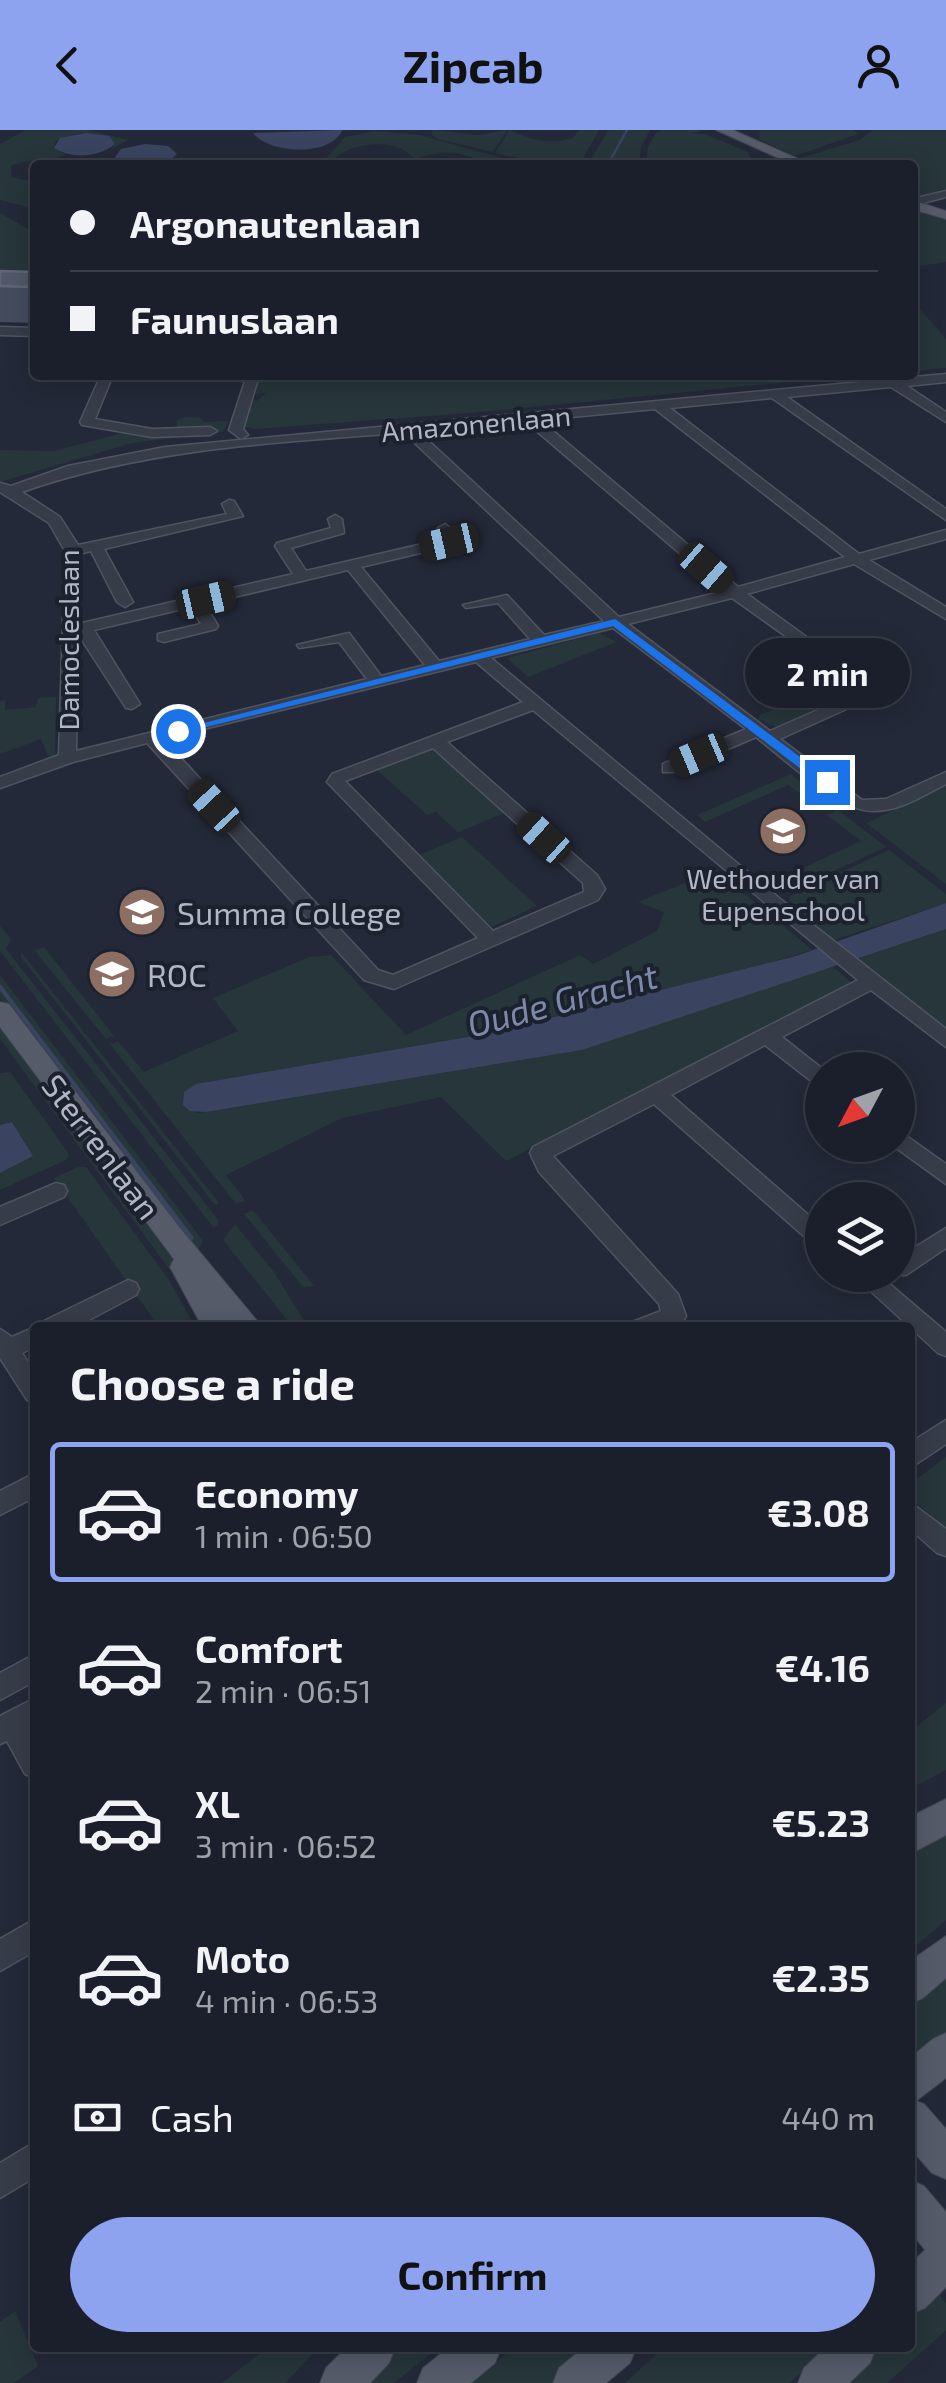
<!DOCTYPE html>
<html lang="en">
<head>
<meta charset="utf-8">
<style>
  :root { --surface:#1b1f2b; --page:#242733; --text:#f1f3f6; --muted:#a0a2a9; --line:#393d47; --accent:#8da3f0 }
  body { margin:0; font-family:"Exo 2",sans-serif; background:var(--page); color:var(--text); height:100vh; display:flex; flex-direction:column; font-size:38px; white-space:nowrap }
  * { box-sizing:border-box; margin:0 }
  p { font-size:32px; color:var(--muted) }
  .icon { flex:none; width:55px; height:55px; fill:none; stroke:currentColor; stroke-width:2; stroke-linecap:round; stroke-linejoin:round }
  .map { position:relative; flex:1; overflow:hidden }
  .drawer { position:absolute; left:30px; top:1192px; width:885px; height:1030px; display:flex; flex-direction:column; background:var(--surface); border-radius:10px; box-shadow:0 5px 25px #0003,0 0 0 2px var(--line) }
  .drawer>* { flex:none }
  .top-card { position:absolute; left:30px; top:30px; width:888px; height:220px; border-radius:10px; box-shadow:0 5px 25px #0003,0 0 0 2px var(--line); display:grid; align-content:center; height:220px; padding:0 40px; background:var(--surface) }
  .needle { width:65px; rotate:229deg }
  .controls { position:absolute; left:805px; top:922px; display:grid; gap:20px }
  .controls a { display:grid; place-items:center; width:110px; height:110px; border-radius:50%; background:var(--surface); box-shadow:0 5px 25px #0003,0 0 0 2px var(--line); font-size:50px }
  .end { position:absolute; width:45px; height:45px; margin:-22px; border:12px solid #1a73e8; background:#fff; box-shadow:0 0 0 5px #fff }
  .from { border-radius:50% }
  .bubble { position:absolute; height:70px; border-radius:35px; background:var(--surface); box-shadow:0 5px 25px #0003,0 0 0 2px var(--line); font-size:32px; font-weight:700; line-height:70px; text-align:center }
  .car { position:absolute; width:30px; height:60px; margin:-30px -15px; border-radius:12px; box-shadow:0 0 8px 2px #0007; background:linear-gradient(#222 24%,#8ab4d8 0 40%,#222 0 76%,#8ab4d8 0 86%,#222 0) }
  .top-card b { display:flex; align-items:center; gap:35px; height:95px; font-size:38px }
  .top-card b+b { border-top:2px solid var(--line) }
  .top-card i { width:25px; height:25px; background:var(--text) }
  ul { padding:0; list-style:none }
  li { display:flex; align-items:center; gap:30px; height:140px; margin:0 20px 15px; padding:0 20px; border:5px solid transparent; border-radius:10px }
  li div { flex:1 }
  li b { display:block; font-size:38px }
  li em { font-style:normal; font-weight:700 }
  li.active { border-color:var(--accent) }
  li>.icon { width:90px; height:90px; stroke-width:1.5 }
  h2 { padding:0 40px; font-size:45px; line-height:120px }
  .pay { display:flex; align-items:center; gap:25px; height:110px; padding:0 40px; font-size:38px }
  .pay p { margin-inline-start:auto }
  .primary-button { display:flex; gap:20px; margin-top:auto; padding:20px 40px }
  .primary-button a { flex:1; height:115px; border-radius:60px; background:var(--accent); color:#111; font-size:40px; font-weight:700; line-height:115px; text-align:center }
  header { display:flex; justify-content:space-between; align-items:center; height:130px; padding:0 40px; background:var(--accent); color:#111; font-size:45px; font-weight:700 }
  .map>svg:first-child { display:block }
</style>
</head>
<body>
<header><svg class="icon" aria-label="back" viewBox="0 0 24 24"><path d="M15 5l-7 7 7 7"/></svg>Zipcab<svg class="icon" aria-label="person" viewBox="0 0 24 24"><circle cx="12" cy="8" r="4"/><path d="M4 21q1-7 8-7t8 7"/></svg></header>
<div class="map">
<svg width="946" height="2253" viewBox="0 0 946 2253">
  <rect width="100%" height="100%" fill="#242939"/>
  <g fill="#27363b">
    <path d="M26,0H88L128,10L110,20L114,16L109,6L81,3L56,11L54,18L66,24C51,33 29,27 11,36V47L35,52V79L0,70V14Z"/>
    <path d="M433,0L478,5L507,0L493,22L438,9L431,4Z"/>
    <path d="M510,0C530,9 548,16 573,8L579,0H599L579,35C548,35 523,29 495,23Z"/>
    <path d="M608,0H650L641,17L639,35H588Z"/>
    <path d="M663,0H697L701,2L691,3L705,4L748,22L753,35H646L648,17L656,3Z"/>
    <path d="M760,0H853L858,4L795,26L759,9Z"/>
    <path d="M873,0H946V59L913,67L912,35H819L800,28L860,10Z"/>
    <path d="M376,1L419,5L514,31L512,35C473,35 460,11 414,30C401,7 355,12 336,27L337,34L320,35L345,7Z"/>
    <path d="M912,79L946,90V132L913,137Z"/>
    <path d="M0,83L35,103V162L0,160Z"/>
    <path d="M913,171L946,209V238L913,241Z"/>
    <path d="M257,245H864L469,283L255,299L242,296L251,269L257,271L266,263L253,264Z"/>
    <path d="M186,287L200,288L203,292L228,291L223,302L132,313L0,352V320L54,321L138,299L177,298V290Z"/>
    <path d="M600,503L616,512L528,547L507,528Z"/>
    <path d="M843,551L860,560L777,598L759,589L760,585Z"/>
    <path d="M56,567L55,625L48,626L41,609L0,624V571L5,570V580L36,577L38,568Z"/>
    <path d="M435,616L507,682L458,702L436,682L427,685L376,639Z"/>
    <path d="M791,644L813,662L804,666L788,655L705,692L697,685Z"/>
    <path d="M946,656V754L866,693Z"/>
    <path d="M838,680L886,717L790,761L780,753L805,741L803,738L861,711L827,685Z"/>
    <path d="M462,707L537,776L492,797L417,726Z"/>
    <path d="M889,720L946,764V773L834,810L789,770L790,766Z"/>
    <path d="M716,740L812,820L730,844L440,914L196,954V983L206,982L582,920L831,835L852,853L506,1031L441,967L342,988L226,1045L245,1070L236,1074L110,914L118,911L144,942L238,901L213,868L309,827L331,825L406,905L580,825L593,834L657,801L664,782L638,772Z"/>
    <path d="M0,796L11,809L6,819L219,1091L217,1096L213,1097L0,821Z"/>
    <path d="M946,799V899H945L856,829Z"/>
    <path d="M44,817L114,906L106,909L35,821Z"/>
    <path d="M21,822L219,1073L215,1075L21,827Z"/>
    <path d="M0,845L203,1111L195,1125L0,868Z"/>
    <path d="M0,891L154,1098L177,1133L175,1147L0,909Z"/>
    <path d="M10,942L69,1024L66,1030L0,1060V1043L33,1026L12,992L0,995V943Z"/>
    <path d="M78,1037H86L169,1150L195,1197H159L54,1048Z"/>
    <path d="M253,1080L314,1156L303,1157L244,1084Z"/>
    <path d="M235,1094L274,1142L308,1197H293L223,1110Z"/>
    <path d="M946,1327V1401L910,1366V1354Z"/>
    <path d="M946,1573V1640L910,1659V1602Z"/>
    <path d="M946,1701V1790L910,1821V1722Z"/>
    <path d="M946,1841V1903L910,1936V1873Z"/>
    <path d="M937,2162L946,2173V2200L887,2253H843L879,2218H910V2188Z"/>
    <path d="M15,2181L38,2236L14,2253H0V2192Z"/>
    <path d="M267,2218H318L285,2253H222Z"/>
    <path d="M382,2218H437L394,2253H350Z"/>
    <path d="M513,2218H594L552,2253H471Z"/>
    <path d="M663,2218H831L789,2253H625Z"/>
  </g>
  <g fill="#3a4461">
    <path d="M342,0C332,27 269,24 253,3Z"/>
    <path d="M86,3L109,6L115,14C98,28 72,29 54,18L60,8Z"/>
    <path d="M145,14L168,16L177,24C163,39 130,41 115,27L121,19Z"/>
    <path d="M946,773V799L582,920L206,982L190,981L183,975L184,962L196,954L491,903L796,826Z"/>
    <path d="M12,992L33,1026L0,1043V995Z"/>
  </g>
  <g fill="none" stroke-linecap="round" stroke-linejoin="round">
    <path stroke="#3a4461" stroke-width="2.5" d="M614,35L611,29L627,0"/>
    <path stroke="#3a4461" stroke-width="4" d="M0,857L125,1021"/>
    <path stroke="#3a4461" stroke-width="5" d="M123,1019L191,1108"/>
    <g stroke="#4f5461" stroke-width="3">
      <g id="minor">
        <path d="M946,61V67L912,76V69Z"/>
        <path d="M0,197L35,198V206L0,205Z"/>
        <path d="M946,244V252L907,256L946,282V292L891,257L787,267L946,379V390L772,268L670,278L859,424L946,400V409L869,430L946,477V489L854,434L747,464L877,558L871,568L780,609L862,670L886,669L946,642V654C923,666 900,681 873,681C840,682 783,628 756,607L675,642H663V634L746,599L613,498L491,528L779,768L946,899V917L871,860L782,907L824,940L822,956L815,954L765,915L671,965L822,1097V1117L814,1115L654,974L553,1026L678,1164L686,1186L682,1193L669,1198H632L635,1191L661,1181L659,1174L539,1042L530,1023L533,1017L858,850L533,580L447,612L597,745L605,759L598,770L394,859L364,850L147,613L73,632L0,658V647L59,625L65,421L49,393L0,362V353L11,356L68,336L165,317ZM655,279L845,427L738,457L540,290ZM526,292L724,461L619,487L418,301ZM404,303L604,491L544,505L507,465L463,475L466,478L498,473L530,509L439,531L361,437L454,415L461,407L445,394L438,398L444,409L306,441L291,418L344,403L342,389L335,385L328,389L331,398L277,413L275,416L293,444L78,494L79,424L91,421L117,472L125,477L133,472L104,419L243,386L234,371L229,370L222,374L227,384L78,415L60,387L22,362C144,319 276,312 404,303ZM348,440L425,535L381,546L349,503L297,515L299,518L339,512L367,549L76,621L78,504L126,578L132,579L140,574L94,500L191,477L201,494L158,504V510L164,512L216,499L218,496L205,474ZM732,468L860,559L859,562L770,601L628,494ZM476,532L523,572L332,644L327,652L478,808L393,845L378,840L163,609ZM433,618L583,753L584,762L493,801L345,651Z"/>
        <path d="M101,245H113L95,289L152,299L210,297L217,301L210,305L152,307L82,295L80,292Z"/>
        <path d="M247,245H259L243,299L248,305L241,309L229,300Z"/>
        <path d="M898,1000L946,1034V1054L892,1015H898Z"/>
        <path d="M56,1053L64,1055L67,1061L64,1067L0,1095V1077Z"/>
        <path d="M946,1098V1118L906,1145H890H898V1128Z"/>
        <path d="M853,1145H879L946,1202V1226L938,1223Z"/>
        <path d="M128,1150L136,1153L139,1159L136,1165L74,1198H41L44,1191Z"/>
        <path d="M35,1197V1217L22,1223L35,1243V1273L27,1270L0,1228V1199L12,1207Z"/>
        <path d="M946,1290V1314L910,1338V1313Z"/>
        <path d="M35,1343V1367L0,1385V1361Z"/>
        <path d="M910,1372L946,1399V1426L937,1423L910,1399Z"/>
        <path d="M35,1524V1551L0,1570V1543Z"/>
        <path d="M35,1568V1596L30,1599L35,1607V1648L25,1644L7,1611L0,1614V1586Z"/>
        <path d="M35,1789V1821L0,1841V1809Z"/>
        <path d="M35,2012V2047L0,2068V2033Z"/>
      </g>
    </g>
    <g stroke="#404552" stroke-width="2">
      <g id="major">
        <path d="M716,0H733L812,35H794Z"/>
        <path d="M912,70L946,81V89L912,79Z"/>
        <path d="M0,872L9,874L179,1097L263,1198H203L170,1137L174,1129L0,897Z"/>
        <path d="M946,1669V1705L910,1724V1687Z"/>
        <path d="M946,1806V1848L923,1868L910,1874V1831Z"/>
        <path d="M946,1903V1948L916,1971L924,1974L946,1999V2049L932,2043L910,2018V1928L933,1909Z"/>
        <path d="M910,2050L924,2056L946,2082V2157L925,2178L910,2184V2134L925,2120L910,2101Z"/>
        <path d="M346,2218H395L389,2233L370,2253H320L326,2238Z"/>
        <path d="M448,2218H501L495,2233L471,2253H417L423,2238Z"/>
        <path d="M583,2218H636L630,2233L606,2253H553L559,2238Z"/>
        <path d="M825,2218H876L870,2233L849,2253H798L804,2238Z"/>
      </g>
    </g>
    <use href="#minor" fill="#373c49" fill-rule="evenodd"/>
    <use href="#major" fill="#555b69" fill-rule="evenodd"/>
  </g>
  <path fill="#454c5e" d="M0,141L35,142V193L0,192Z"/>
  <path fill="#33394a" d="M35,148V184L30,157Z"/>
  <path fill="#515869" stroke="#606677" stroke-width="2.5" d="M0,141L35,142V148L30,157L0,156Z"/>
  <path fill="#1a73e8" d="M615,489L831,650V655H822L613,496L178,604L172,601Z"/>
  <defs>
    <g id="school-disc" transform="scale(2.5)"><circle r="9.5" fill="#8d6e63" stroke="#1c212e"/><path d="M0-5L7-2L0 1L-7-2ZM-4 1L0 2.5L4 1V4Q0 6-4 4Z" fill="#fff"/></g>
    <g id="university-disc" transform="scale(2.5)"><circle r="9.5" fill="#8d6e63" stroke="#1c212e"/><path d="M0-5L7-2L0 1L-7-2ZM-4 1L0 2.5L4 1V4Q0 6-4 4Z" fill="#fff"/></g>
  </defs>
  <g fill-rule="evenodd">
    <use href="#school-disc" x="783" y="701"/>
    <use href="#university-disc" x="142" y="782"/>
    <use href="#university-disc" x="112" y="844"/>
  </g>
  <g text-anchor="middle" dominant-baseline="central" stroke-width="8" stroke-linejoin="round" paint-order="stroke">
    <g font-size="28" fill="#b2b7c5" stroke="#1c212e">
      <text transform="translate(476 293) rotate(-5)">Amazonenlaan</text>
      <text transform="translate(68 510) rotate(-90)">Damocleslaan</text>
    </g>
    <g font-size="28" fill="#b2b7c5" stroke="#1c212e">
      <text x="783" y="748">Wethouder van<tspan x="783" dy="32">Eupenschool</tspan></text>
    </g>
    <g font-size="32" fill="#b2b7c5" stroke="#1c212e" text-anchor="start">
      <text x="177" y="782">Summa College</text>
      <text x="147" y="844">ROC</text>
    </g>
    <g font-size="32" fill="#b2b7c5" stroke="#1c212e">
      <text transform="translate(102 1016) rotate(53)">Sterrenlaan</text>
    </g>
    <g font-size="35" font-style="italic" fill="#7c89ab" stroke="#1c212e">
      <text transform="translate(562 869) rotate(-15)">Oude Gracht</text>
    </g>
  </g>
</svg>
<div class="controls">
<a><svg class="needle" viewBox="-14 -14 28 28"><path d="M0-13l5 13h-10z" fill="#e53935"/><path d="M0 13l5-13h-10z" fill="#a0a2a9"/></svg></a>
<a><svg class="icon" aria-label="layers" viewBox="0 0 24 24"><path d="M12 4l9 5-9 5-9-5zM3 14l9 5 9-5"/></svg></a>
</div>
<i class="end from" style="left:178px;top:601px"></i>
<i class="end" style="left:827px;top:652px"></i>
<div class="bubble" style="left:745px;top:508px;width:165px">2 min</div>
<i class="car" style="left:449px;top:412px;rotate:257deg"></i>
<i class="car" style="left:706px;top:438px;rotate:131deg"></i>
<i class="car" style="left:206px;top:470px;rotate:77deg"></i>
<i class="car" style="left:699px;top:625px;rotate:247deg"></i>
<i class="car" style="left:214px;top:676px;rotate:317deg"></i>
<i class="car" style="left:544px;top:708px;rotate:312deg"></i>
<div class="top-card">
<b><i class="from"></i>Argonautenlaan</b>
<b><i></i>Faunuslaan</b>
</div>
<section class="drawer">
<h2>Choose a ride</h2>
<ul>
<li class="active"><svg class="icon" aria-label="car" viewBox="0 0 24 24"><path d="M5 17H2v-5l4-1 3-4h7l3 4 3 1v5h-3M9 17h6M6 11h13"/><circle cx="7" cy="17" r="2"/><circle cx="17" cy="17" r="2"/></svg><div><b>Economy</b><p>1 min · 06:50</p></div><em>€3.08</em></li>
<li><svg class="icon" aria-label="car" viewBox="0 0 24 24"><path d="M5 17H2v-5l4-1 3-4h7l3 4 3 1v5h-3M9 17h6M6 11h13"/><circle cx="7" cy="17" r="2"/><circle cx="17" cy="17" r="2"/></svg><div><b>Comfort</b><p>2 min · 06:51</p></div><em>€4.16</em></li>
<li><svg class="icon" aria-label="car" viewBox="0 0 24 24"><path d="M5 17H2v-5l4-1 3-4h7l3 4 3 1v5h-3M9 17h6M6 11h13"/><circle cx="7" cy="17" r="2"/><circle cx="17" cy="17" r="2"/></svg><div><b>XL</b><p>3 min · 06:52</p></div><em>€5.23</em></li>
<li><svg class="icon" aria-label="car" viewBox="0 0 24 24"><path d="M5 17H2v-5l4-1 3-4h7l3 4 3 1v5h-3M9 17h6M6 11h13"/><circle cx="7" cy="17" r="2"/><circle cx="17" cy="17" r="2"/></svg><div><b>Moto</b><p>4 min · 06:53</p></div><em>€2.35</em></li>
</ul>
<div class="pay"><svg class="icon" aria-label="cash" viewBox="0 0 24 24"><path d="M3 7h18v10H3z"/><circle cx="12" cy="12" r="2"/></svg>Cash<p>440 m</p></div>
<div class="primary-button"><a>Confirm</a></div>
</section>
</div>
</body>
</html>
